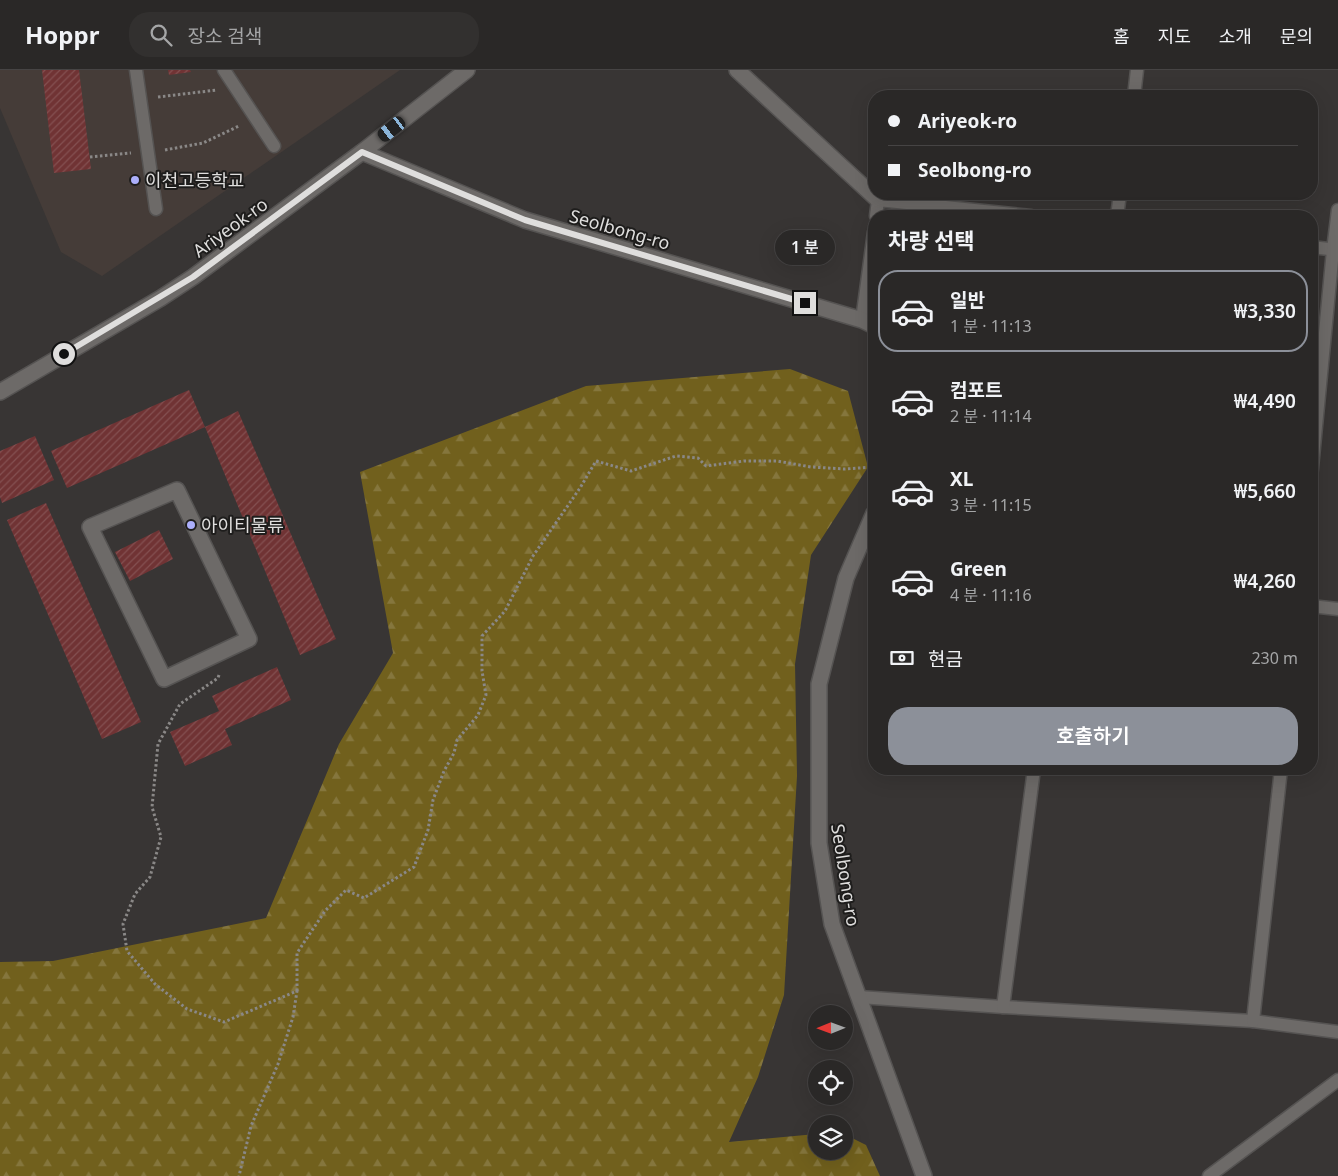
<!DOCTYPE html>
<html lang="ko">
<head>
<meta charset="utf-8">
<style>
  :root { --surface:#2a2827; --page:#32302f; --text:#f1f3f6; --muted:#a5a6a7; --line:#464444; --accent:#8c9099 }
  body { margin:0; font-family:"Noto Sans","Noto Sans KR",sans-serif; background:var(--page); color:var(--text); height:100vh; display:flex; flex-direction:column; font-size:19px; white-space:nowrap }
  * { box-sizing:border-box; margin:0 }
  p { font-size:16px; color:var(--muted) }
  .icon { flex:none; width:28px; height:28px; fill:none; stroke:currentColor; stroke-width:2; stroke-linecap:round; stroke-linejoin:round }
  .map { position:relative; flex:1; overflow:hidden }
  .drawer { position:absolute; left:868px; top:140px; width:450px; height:565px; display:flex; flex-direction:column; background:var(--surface); border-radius:20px; box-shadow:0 5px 20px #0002,0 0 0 1px var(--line) }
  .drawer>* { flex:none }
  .guide { position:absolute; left:868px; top:20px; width:450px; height:110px; border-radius:20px; box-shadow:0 5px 20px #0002,0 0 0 1px var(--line); display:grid; align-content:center; height:110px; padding:0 20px; background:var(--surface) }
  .needle { width:32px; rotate:269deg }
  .tools { position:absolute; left:808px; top:935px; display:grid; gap:10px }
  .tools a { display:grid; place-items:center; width:45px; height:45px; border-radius:50%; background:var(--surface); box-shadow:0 5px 20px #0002,0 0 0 1px var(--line); font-size:25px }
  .end { position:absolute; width:22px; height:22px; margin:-11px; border:6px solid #dfdedd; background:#111; box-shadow:0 0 0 2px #111 }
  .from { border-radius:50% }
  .bubble { position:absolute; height:35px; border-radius:18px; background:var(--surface); box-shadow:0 5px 20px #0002,0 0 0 1px var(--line); font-size:16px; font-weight:600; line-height:35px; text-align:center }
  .car { position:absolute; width:15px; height:30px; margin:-15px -8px; border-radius:6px; box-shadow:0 0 4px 1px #0007; background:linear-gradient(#222 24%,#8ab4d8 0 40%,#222 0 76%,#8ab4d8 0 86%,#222 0) }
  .guide b { display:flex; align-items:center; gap:18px; height:48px; font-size:19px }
  .guide b+b { border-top:1px solid var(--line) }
  .guide i { width:12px; height:12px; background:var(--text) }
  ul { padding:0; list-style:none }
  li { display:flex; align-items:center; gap:15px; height:82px; margin:0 10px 8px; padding:0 10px; border:2px solid transparent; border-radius:20px }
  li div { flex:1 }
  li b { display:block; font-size:19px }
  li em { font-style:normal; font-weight:600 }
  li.current { border-color:var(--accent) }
  li>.icon { width:45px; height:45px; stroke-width:1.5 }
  h2 { padding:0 20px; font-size:22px; line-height:60px }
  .pay { display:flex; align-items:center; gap:12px; height:55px; padding:0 20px; font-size:19px }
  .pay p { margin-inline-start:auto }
  .primary-button { display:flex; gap:10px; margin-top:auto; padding:10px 20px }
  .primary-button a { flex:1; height:58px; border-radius:20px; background:var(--accent); color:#fff; font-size:20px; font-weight:600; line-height:58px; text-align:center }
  header { display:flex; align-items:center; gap:30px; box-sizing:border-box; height:70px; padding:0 25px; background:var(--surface); border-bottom:1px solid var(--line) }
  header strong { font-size:24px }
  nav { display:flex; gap:28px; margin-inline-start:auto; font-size:18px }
  .search { width:350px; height:45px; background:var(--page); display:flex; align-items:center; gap:12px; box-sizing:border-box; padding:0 18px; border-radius:20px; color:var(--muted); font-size:19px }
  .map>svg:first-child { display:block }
</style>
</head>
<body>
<header>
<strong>Hoppr</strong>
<div class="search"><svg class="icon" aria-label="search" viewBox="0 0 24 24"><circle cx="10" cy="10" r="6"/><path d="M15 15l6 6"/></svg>장소 검색</div>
<nav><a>홈</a><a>지도</a><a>소개</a><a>문의</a></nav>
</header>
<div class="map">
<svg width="1338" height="1106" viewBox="0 0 1338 1106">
  <defs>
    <pattern id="forest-firs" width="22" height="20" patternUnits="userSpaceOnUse" patternTransform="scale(1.25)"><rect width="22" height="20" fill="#71601d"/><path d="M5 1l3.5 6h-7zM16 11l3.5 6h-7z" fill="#85763d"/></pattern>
    <pattern id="building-hatch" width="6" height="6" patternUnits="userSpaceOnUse" patternTransform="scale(1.25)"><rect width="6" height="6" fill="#703334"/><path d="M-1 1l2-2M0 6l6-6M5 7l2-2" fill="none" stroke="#845051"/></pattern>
  </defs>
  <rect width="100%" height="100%" fill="#383534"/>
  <path fill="#453c38" d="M0,0H400L102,206L61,182L0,38Z"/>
  <path fill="url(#forest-firs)" d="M790,299L848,321L868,397L811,485L795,594L797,706L784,925L758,1007L729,1072L816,1064V1081H844V1064L866,1075L880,1106H0V892L53,891L266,848L339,674L393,583L360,402L586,316Z"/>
  <g fill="url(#building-hatch)">
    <path d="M42,0H79L91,99L54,103Z"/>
    <path d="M168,0H190L191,2L169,5Z"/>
    <path d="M189,320L205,357L67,418L51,381Z"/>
    <path d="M238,341L336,569L300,585L205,357Z"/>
    <path d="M35,366L54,410L2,433L0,427V381Z"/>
    <path d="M46,433L141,652L102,669L7,450Z"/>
    <path d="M159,460L173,489L130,511L115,482Z"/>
    <path d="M277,597L291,630L225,659L232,675L185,696L170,662L219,641L212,626Z"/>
  </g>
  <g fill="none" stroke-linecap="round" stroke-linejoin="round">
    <g stroke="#555352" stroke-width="15">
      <g id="service">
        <path d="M136,0L156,139"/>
        <path d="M224,0L274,76"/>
        <path d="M1134,26L1137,0"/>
        <path d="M876,146L878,130L1031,146"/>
        <path d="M1117,146L1120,124"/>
        <path d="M1311,177L1338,180"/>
        <path d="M862,250L874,162"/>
        <path d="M1311,408L1333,180L1338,140"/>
        <path d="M1311,536L1338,539"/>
        <path d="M859,927L1003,937L1253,951L1338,962"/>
        <path d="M1003,937L1034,699"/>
        <path d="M1253,951L1281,699"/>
        <path d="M1209,1106L1338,1010"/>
      </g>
    </g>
    <g stroke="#555352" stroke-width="18">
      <g id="minor">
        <path d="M737,0L878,130"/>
        <path d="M362,82L525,150L862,250L874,256"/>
        <path d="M0,322L161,228L193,207L362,82L467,0"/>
        <path d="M177,420L249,569L164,609L90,457Z"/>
        <path d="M874,443L846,508L819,614V773L832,854L924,1106"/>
      </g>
    </g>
    <g stroke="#8a8887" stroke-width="3" stroke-dasharray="2.5 2.5" stroke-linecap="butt">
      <path d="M158,27L217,20"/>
      <path d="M165,80L203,73L239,56"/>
      <path d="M90,87L131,83"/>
      <path d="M219,605L218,608L180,634L158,674L152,737L161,767L150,807L135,824L123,854L127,881L155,914L187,939L224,952L297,921L293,947L278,994L251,1056L239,1106"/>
      <path d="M297,921V883L325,841L346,820L364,828L414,797L428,760L433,730L444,701L454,683L457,670L478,645L486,625L482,601V566L505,541L533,486L580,418L596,391L631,401L676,386L698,388L706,396L744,391H777L811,397L845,399L874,397"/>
    </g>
    <use href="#service" stroke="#6d6a68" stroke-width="12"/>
    <use href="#minor" stroke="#6d6a68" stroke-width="15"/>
  </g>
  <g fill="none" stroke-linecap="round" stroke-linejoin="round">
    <path stroke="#dfdedd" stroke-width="6" d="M64,284L193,207L362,82L525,150L805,233"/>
  </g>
  <g fill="#acaffb" stroke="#1e1d1c" stroke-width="2">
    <circle cx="135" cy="110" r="5"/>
    <circle cx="191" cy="455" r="5"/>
  </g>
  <g text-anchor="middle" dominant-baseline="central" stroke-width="4" stroke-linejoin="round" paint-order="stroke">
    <g font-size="18" fill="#dfdedd" stroke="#1e1d1c" text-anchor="start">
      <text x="145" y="110">이천고등학교</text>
      <text x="201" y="455">아이티물류</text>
    </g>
    <g font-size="18" fill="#dfdedd" stroke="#1e1d1c">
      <text transform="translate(230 157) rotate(-36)">Ariyeok-ro</text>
      <text transform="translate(620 159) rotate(16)">Seolbong-ro</text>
      <text transform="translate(846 805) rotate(81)">Seolbong-ro</text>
    </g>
  </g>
</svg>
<div class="tools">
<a><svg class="needle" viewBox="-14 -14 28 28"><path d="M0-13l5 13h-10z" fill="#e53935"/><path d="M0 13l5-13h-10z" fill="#a5a6a7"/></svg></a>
<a><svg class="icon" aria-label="locate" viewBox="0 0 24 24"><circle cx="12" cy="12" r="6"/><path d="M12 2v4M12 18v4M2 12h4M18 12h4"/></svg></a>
<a><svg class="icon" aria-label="layers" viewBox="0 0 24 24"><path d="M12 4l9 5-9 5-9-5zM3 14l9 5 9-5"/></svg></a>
</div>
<i class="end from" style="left:64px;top:284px"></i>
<i class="end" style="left:805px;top:233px"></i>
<div class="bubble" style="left:775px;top:160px;width:60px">1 분</div>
<i class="car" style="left:392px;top:59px;rotate:232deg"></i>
<div class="guide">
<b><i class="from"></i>Ariyeok-ro</b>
<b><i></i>Seolbong-ro</b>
</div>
<section class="drawer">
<h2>차량 선택</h2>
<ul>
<li class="current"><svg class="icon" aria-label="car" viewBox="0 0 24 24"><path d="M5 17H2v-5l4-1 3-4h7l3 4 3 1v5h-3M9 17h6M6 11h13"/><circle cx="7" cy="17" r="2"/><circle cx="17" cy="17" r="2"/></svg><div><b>일반</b><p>1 분 · 11:13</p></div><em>₩3,330</em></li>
<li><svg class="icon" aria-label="car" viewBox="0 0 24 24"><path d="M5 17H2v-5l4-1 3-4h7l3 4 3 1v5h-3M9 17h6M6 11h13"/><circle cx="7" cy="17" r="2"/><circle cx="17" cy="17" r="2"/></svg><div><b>컴포트</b><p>2 분 · 11:14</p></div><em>₩4,490</em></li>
<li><svg class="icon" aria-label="car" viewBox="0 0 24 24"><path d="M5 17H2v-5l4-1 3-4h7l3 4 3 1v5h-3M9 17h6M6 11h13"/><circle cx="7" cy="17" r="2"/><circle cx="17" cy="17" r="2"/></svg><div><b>XL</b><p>3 분 · 11:15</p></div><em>₩5,660</em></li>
<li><svg class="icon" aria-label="car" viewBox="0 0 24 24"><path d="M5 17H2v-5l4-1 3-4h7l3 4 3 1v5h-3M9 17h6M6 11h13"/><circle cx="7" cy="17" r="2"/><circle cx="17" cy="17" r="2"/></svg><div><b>Green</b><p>4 분 · 11:16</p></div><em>₩4,260</em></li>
</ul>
<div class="pay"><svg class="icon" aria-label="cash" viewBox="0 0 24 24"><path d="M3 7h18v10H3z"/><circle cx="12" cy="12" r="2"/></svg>현금<p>230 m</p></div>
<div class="primary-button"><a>호출하기</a></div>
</section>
</div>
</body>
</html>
